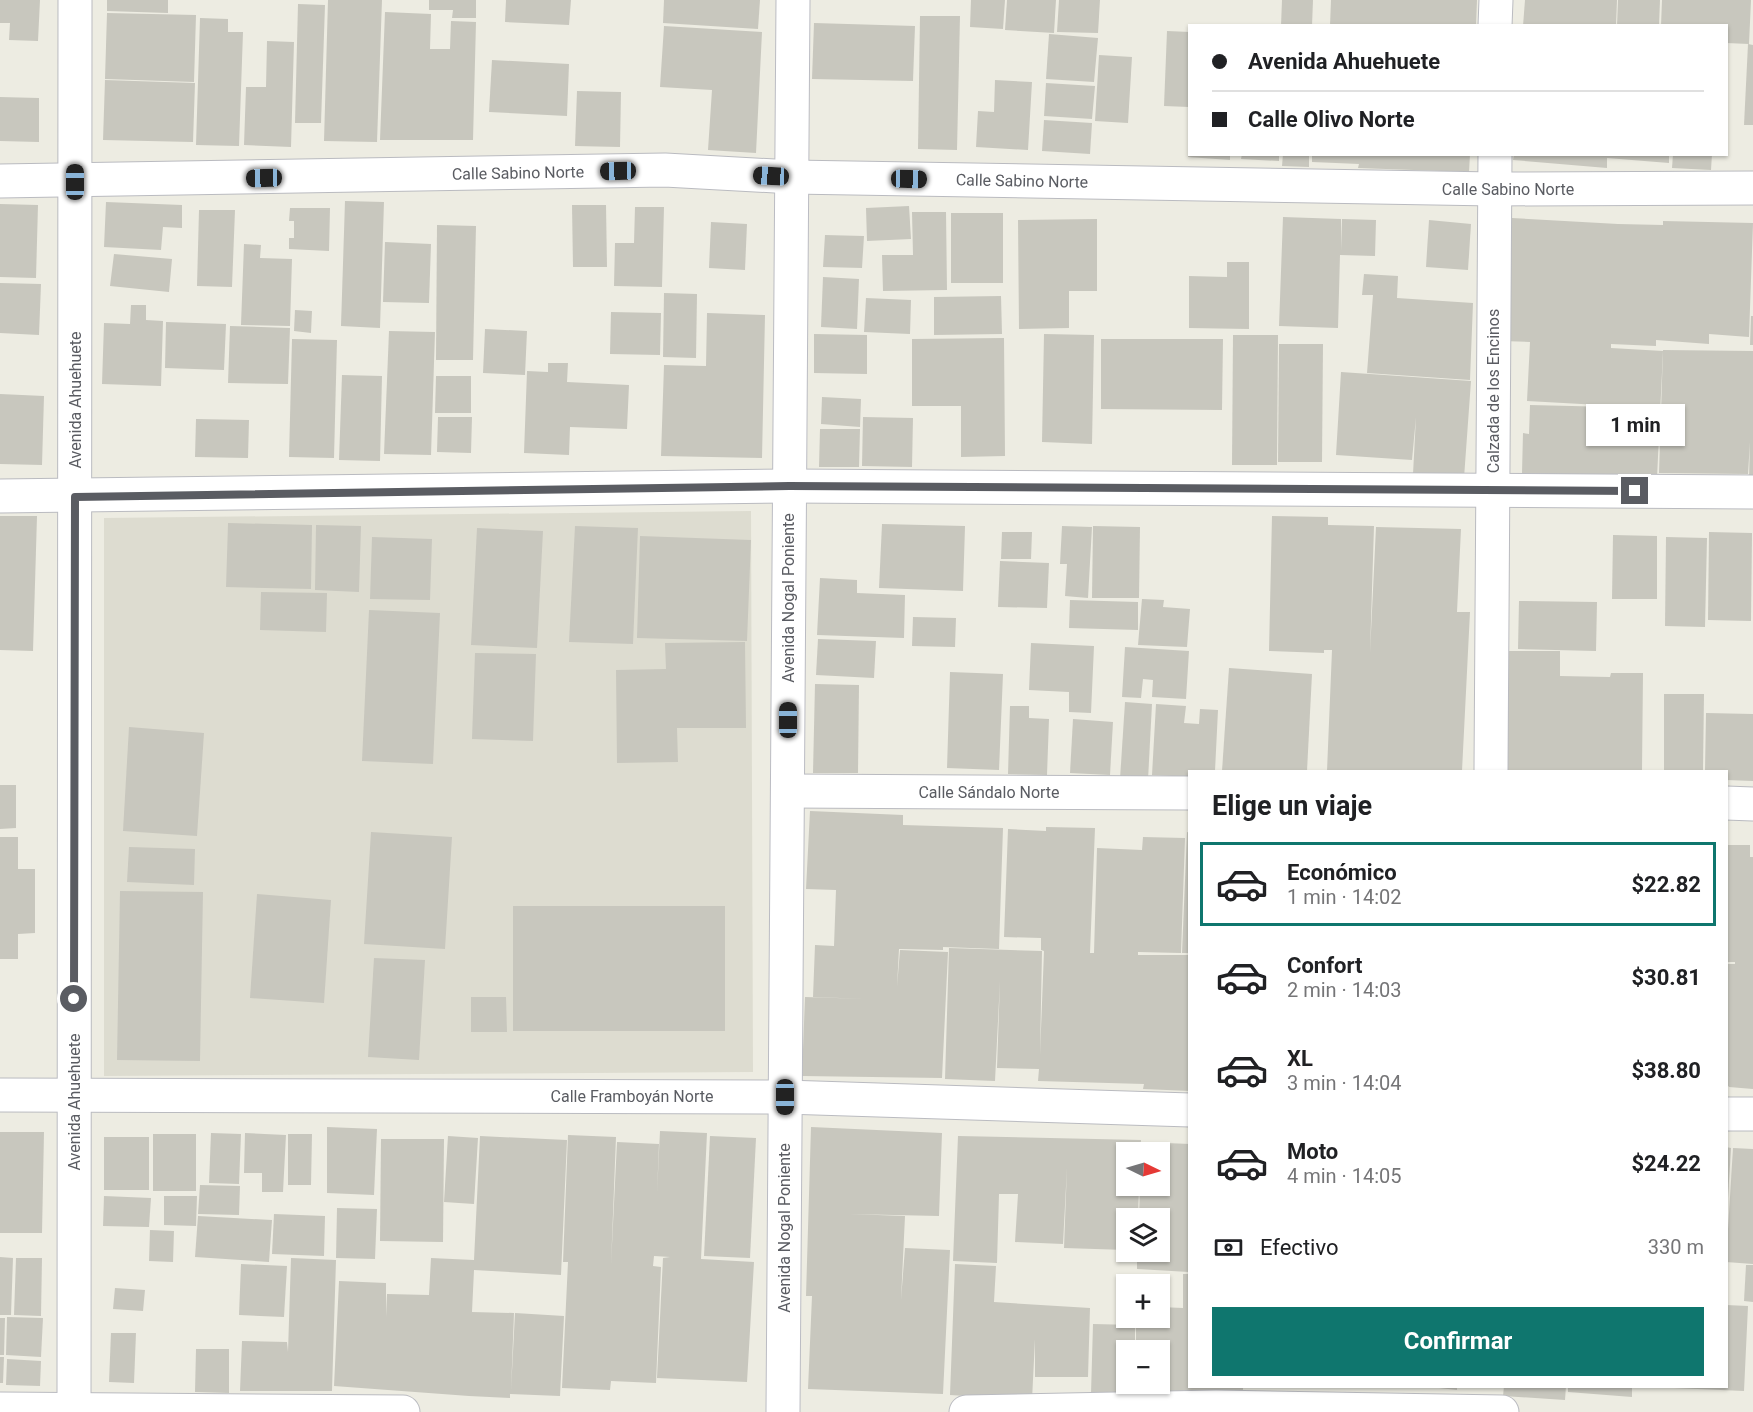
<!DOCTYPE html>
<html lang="es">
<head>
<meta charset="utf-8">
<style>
  :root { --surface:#fff; --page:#f2f2f2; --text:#202124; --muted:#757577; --line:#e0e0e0; --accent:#0f766e }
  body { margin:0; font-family:Roboto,sans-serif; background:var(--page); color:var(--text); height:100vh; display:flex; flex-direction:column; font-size:22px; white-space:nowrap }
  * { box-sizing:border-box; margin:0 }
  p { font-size:20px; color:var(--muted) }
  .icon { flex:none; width:33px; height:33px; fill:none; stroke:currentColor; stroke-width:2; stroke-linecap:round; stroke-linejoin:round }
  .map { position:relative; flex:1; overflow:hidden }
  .details { position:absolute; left:1188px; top:770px; width:540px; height:618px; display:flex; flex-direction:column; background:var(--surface); border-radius:0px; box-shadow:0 2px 4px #0004 }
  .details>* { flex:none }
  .hud { position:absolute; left:1188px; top:24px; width:540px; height:132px; border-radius:0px; box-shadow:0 2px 4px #0004; display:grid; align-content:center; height:132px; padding:0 24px; background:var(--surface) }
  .needle { width:39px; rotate:95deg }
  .controls { position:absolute; left:1116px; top:1142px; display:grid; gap:12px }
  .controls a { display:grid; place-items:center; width:54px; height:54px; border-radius:0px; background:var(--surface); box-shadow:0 2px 4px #0004; font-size:30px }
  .end { position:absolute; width:27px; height:27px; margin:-14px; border:8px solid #5a5c62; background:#fff; box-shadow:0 0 0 3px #fff }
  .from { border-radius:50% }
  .bubble { position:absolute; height:42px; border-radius:0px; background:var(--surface); box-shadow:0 2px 4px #0004; font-size:20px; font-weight:700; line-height:42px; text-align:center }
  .car { position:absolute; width:18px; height:36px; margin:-18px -9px; border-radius:8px; box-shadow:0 0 4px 2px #0007; background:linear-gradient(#222 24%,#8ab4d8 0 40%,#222 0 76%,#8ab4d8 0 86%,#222 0) }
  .hud b { display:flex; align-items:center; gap:21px; height:57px; font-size:22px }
  .hud b+b { border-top:2px solid var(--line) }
  .hud i { width:15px; height:15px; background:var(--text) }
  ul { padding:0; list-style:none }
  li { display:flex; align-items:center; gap:18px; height:84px; margin:0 12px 9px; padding:0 12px; border:3px solid transparent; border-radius:0px }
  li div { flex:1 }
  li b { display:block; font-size:22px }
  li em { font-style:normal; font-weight:700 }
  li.selected { border-color:var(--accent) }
  li>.icon { width:54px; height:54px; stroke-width:1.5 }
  h2 { padding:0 24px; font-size:27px; line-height:72px }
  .pay { display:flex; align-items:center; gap:15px; height:66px; padding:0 24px; font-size:22px }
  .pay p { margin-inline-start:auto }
  .button { display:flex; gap:12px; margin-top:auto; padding:12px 24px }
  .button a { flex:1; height:69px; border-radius:0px; background:var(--accent); color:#fff; font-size:24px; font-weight:700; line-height:69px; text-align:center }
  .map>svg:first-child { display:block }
</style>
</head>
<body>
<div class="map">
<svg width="1753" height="1412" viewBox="0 0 1753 1412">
  <rect width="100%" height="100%" fill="#edece2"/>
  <path fill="#dddcd0" d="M751,511L753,1072L104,1076V518Z"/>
  <g fill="#c8c7be">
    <path d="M0,0H40L38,41L9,40L10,23H0Z"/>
    <path d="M107,0H168V13L107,11Z"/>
    <path d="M328,0H382L377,142L324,141Z"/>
    <path d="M429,0H476V18H452L453,10H429Z"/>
    <path d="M506,0H571L569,25L505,22Z"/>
    <path d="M664,0H760L758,29L663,23Z"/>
    <path d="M971,0H1005L1003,29L970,27Z"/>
    <path d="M1007,0H1056L1054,33L1005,30Z"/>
    <path d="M1059,0H1100L1098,33L1057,32Z"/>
    <path d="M1282,0H1313L1312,26H1281Z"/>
    <path d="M1331,0H1477L1476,26H1330Z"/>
    <path d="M1525,0H1617L1616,26H1523Z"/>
    <path d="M1618,0H1660L1659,26H1617Z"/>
    <path d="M1662,0H1751L1749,44L1726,43V26H1661Z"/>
    <path d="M298,4L325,5L321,123H295Z"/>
    <path d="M385,12L431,14L430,49H450L451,21L476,22L473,140H380Z"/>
    <path d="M107,13L196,15L194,82L105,79Z"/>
    <path d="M920,16H960L957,150L918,149Z"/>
    <path d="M200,18L228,19V32H243L239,146L196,145Z"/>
    <path d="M814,23L915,26L913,81L812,79Z"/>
    <path d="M664,26L762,32L756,153L708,150L712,90L660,87Z"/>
    <path d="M1167,31L1190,32L1189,107L1164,106Z"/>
    <path d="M1049,34L1098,38L1094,82L1046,79Z"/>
    <path d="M267,41L294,42L291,147L244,145L246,87H266Z"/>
    <path d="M1748,44L1753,45V125H1744Z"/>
    <path d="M1099,55L1132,57L1128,123L1095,121Z"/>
    <path d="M492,60L569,64L567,116L489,112Z"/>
    <path d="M105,80L195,83L193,142L103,140Z"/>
    <path d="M995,80L1032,82L1028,150L976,147L978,111L994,112Z"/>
    <path d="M1046,83L1095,86L1092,119L1044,116Z"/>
    <path d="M577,91L621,92L620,147L575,146Z"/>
    <path d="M0,97L39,98V142L0,141Z"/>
    <path d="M1044,120L1092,123L1090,154L1042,151Z"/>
    <path d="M1188,154H1230V160L1188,157Z"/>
    <path d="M1242,154H1279V161L1241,159Z"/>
    <path d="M1283,154H1309V167L1282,166Z"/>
    <path d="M1312,154H1470L1469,172L1358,168L1359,164L1312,162Z"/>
    <path d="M1514,154H1669V163L1607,158V168L1513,160Z"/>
    <path d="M1673,154H1712L1711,170L1672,168Z"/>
    <path d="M345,201L384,202L380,328L341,326Z"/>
    <path d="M106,202L182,205V228L163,227L161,250L104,247Z"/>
    <path d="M0,204L38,205L36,278L0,277Z"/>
    <path d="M572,205H606L607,267H573Z"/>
    <path d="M909,206L911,239L867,241L866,208Z"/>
    <path d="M635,207H664L662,287L614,286L615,243H634Z"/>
    <path d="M290,208H330L329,251L289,249V238H294V221H289Z"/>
    <path d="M199,210H235L232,287L197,286Z"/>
    <path d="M912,212H946L947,290L883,291L882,255H913Z"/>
    <rect x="951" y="213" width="52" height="70"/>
    <path d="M1283,217L1341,219V251L1342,219L1376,220L1375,256L1340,255L1338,328L1279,326Z"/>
    <path d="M1512,218L1618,224L1663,225V221L1753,223L1749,337L1709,334V344L1656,340V346L1611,344V348L1663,351L1657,478L1522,473L1523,433L1529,434L1530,405L1654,408L1527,401L1530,342L1502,341Z"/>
    <path d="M1097,219V291H1069V328L1019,329L1018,220Z"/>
    <path d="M1429,220L1471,224L1468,270L1426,267Z"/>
    <path d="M711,222L747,224L745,270L709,268Z"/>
    <path d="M437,225L476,226L473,360H436Z"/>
    <path d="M825,235L864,236L862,268L823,267Z"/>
    <path d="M385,242L431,244L429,303L383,302Z"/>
    <path d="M244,244L261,245L260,258L292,259L290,326L241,325Z"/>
    <path d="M114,254L172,259L169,292L110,286Z"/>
    <path d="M1227,262H1249V329L1189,328V276L1227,277Z"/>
    <path d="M1364,274L1398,276L1397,298L1473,303L1470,380L1367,373L1373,295H1362Z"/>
    <path d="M823,277L859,279L857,329L821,327Z"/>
    <path d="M0,283L41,284L39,335L0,333Z"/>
    <path d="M664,293L697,294L696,358L663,357Z"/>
    <path d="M1001,296L1002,334L934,335V297Z"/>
    <path d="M866,298L911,300L910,334L864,332Z"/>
    <path d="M131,305H146V320L163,321L161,386L102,384L104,323L130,324Z"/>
    <path d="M295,310L312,311L311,333L294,331Z"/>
    <path d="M611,312L661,313L660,355L610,354Z"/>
    <path d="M707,313L765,315L762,458L661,456L664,365L706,366Z"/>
    <path d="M1751,316H1753V345H1750Z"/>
    <path d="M166,322L226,324L224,370L165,368Z"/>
    <path d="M230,326L290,328L288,384L228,383Z"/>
    <path d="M485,329L527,331L525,375L483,373Z"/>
    <path d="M389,331L435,332L431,455L384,454Z"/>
    <path d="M814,334L867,335V374L814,373Z"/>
    <path d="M1044,334L1094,335L1092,444L1042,442Z"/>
    <path d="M1233,335H1278L1277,465H1232Z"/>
    <path d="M1004,338L1005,456L961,457V406H912V339Z"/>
    <path d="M292,339L337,340L334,458L289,457Z"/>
    <path d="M1101,339H1223L1222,410L1101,409Z"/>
    <path d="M1279,344H1323L1322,462H1278Z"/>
    <path d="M1663,350L1753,351V479H1749L1750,442L1748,474L1659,473Z"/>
    <path d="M548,363H568L567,382L629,385L627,429L570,427L569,455L524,453L527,371L548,372Z"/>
    <path d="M1341,372L1471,381L1464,478L1413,474L1416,417L1412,460L1336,455Z"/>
    <path d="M342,375L382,376L380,461L339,460Z"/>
    <path d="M436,376H471V413H435Z"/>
    <path d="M0,394L44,396L42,465L0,464Z"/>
    <path d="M822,397L861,399L860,427L821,424Z"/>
    <path d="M438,417H472L471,453L437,452Z"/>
    <path d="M863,417L913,418L912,467L862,466Z"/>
    <path d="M196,419L249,420L248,458L195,457Z"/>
    <path d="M820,429H860L859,467H819Z"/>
    <path d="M0,516H37L33,651L0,650Z"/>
    <path d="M1272,516L1328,517V525L1374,526L1370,653L1376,527L1461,529L1457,612H1470L1462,771H1327L1332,650H1324V653L1269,651Z"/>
    <path d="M228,523L312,525L311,589L226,587Z"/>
    <path d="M882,524L965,526L963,591L879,588Z"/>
    <path d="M316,525L361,526L359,592L315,590Z"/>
    <path d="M575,526L638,528L633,644L569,642Z"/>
    <path d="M1062,526L1092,527L1088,598L1065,596L1067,564H1060Z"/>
    <path d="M1093,526L1140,527L1139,598H1092Z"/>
    <path d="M477,528L543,531L537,648L471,645Z"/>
    <path d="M1002,532H1032L1031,559H1001Z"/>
    <path d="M1709,532L1752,533L1751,621L1708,620Z"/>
    <path d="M1613,535L1657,536V599H1612Z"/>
    <path d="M640,536L751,540L747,641L637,638Z"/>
    <path d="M372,537L432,539L430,600L370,599Z"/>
    <path d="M1666,537L1707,538L1705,627L1665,626Z"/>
    <path d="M1000,561L1049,563L1047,608L998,607Z"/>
    <path d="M820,578L857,580V593L905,595L904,638L817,635Z"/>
    <path d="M261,592L327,593L326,632L260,630Z"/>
    <path d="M1142,599L1164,600L1163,607L1190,609L1187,647L1138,645Z"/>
    <path d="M1070,600L1138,602V630L1069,628Z"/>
    <path d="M1519,601L1597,602L1596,651L1518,649Z"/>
    <path d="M369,610L440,613L433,764L362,761Z"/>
    <path d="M913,617L956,618L955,647L912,646Z"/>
    <path d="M818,639L876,641L874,678L816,675Z"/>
    <path d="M745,642L746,728H677L678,762L617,763L616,670L666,669L665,643Z"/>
    <path d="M1031,643L1094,646L1091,713L1069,712V692L1029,690Z"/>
    <path d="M1125,647L1189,651L1186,699L1152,697L1153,680L1143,679L1141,698L1122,697Z"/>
    <path d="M1509,651H1560V676L1610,677L1611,673H1643L1642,771H1507Z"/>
    <path d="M475,653L536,654L533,741L472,739Z"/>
    <path d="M1229,668L1312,674L1307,771H1222Z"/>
    <path d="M950,672L1003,674L999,770L947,768Z"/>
    <path d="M815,684L859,685L858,773H813Z"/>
    <path d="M1664,694H1704L1703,771H1664Z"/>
    <path d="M1125,702L1152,704L1148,780L1120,779Z"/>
    <path d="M1156,704L1186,706L1184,723L1199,724L1200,709L1218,710L1215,771H1190V777L1152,775Z"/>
    <path d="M1010,706H1029V718L1049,719L1047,775L1008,774Z"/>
    <path d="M1706,713L1753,714V781L1726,780V771H1705Z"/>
    <path d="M1073,719L1113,722L1110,775L1070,773Z"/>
    <path d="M129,727L204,733L197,836L123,831Z"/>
    <path d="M0,785H16V828L0,829Z"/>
    <path d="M810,811L903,815V825L1003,828L999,949L943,947V950L899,949L897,987L900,950L948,952L942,1078L802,1076L805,997L867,999L813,997L815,945L834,946L836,890L806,889Z"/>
    <path d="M1046,827L1095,828L1090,953H1094L1097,848L1142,850L1143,837L1185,838L1181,953L1138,952V955H1190V1091L1143,1089L1144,1084L1038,1081L1039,1069L997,1068L1000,981L995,1081L945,1079L949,948L1042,951L1040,1055L1044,951L1041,950V938L1004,937L1008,829L1046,831Z"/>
    <path d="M371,832L452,837L445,949L364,944Z"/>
    <path d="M1187,832L1190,833V953H1182Z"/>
    <path d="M0,837H18V869H35V933L18,934V959H0Z"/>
    <path d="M1726,845H1750V857H1753V1089L1729,1087L1726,1083V964H1735V962H1726Z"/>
    <path d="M129,847L195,849L194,885L127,882Z"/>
    <path d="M120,891L203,892L200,1061L117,1060Z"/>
    <path d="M257,894L331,900L324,1003L250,998Z"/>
    <rect x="513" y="906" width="212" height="125"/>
    <path d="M374,958L425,960L419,1060L368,1057Z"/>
    <path d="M471,997H506L507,1032H471Z"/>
    <path d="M327,1127L377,1129L374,1195L327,1193Z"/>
    <path d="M811,1127L942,1133L939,1216L849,1214L905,1216L901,1300L905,1248L950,1250L943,1394L808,1389L812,1296H806Z"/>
    <path d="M660,1131L707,1133L701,1259L754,1262L747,1382L657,1378L663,1258L670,1257L654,1256L653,1266L661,1267L656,1383L611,1381L610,1390L562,1388L568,1262H563L568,1135L616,1137L611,1265L617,1142L659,1144L657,1194Z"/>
    <path d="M0,1132H44L42,1233H0Z"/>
    <path d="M211,1133L241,1134L239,1184L209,1183Z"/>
    <path d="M245,1133L286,1135L283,1192H262V1173H244Z"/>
    <rect x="153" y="1134" width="43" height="57"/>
    <path d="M288,1134H312L311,1185H288Z"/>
    <path d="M448,1136L478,1138L474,1204L444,1202Z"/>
    <path d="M480,1136L567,1140L561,1275L474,1270L472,1312L514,1313L511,1391L515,1313L564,1316L560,1396L510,1394V1398L469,1396L334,1386L339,1281L386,1283V1317L387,1294L429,1295L431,1258L474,1260Z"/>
    <path d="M710,1136L756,1138L750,1258L704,1256Z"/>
    <path d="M958,1136L1141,1140L1140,1152H1126V1185H1139L1138,1218H1126V1250L1064,1248L1067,1167L1063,1244L1015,1242L1018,1194H999L997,1263L953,1261Z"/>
    <rect x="104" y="1137" width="45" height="53"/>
    <path d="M381,1139H444L443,1242L380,1241Z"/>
    <path d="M1142,1142L1190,1144L1189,1272L1137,1269V1251H1160V1218H1139L1140,1185H1160V1152H1142Z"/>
    <path d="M1726,1147L1731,1148L1728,1198H1726Z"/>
    <path d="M1733,1148L1753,1149V1264L1726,1262Z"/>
    <path d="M200,1185L240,1186L239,1215L198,1214Z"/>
    <path d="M104,1196L151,1198L149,1227L103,1226Z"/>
    <path d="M164,1196H197L196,1226L164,1225Z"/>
    <path d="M337,1208L377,1209L375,1259L336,1258Z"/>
    <path d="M274,1214L325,1216L324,1256L272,1254Z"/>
    <path d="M198,1216L272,1220L269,1262L195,1257Z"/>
    <path d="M150,1230L174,1231L173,1262L149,1261Z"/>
    <path d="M0,1257L13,1258L11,1315H0Z"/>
    <path d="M16,1258H42L41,1316L14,1315Z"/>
    <path d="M291,1258L336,1260L332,1391H240L242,1341L287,1342L288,1352Z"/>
    <path d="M241,1264L287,1266L284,1317L239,1315Z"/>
    <path d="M955,1264L996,1266L994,1302L1090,1308L1088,1377H1035V1339L1032,1400L950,1395Z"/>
    <path d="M1746,1265H1753V1302L1744,1301Z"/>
    <path d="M1183,1274H1190V1386H1243V1399L1091,1394L1093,1324L1135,1325V1350H1126V1383H1160V1350H1136V1317H1160V1307L1183,1308Z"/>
    <path d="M115,1288L145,1290L143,1311L113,1309Z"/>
    <path d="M1726,1305L1748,1306L1744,1391L1674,1388L1726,1386Z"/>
    <path d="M7,1317L43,1318L41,1357L6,1355Z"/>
    <path d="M0,1318H5L4,1355H0Z"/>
    <path d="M111,1333H136L134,1383L109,1382Z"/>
    <path d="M196,1349H229V1393L195,1392Z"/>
    <path d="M0,1357H4L3,1383H0Z"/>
    <path d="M7,1359L41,1361L40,1386L6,1385Z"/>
    <path d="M1421,1386H1457V1390Z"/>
    <path d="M1504,1386H1566L1565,1400L1503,1396Z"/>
    <path d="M1568,1386H1632V1397L1568,1392Z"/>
  </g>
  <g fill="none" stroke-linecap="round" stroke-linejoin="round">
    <g stroke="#babbc0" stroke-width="35">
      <g id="street">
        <path d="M1495,26L1496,0"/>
        <path d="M0,181L665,170L792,177L1494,189L1753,188"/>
        <path d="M0,496L789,486L1753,492"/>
        <path d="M1491,771L1495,154"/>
        <path d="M788,791L1190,793"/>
        <path d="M1726,803L1753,804"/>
        <path d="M0,1095L785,1097L1190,1110"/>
        <path d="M1726,1114H1753"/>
        <path d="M0,1409L403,1412"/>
        <path d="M74,1412L75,0"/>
        <path d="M966,1412L1216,1407L1502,1412"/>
      </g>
    </g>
    <g stroke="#bbbcc3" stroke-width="35">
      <path id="secondary" d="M783,1412L793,0"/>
    </g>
    <use href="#street" stroke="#fff" stroke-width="33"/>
    <use href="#secondary" stroke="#fff" stroke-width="33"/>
  </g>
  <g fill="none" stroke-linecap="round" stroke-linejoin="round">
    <path stroke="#5a5c62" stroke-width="8" d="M74,999L75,497L789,486L1635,491"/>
  </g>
  <g text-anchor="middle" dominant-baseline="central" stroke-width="4.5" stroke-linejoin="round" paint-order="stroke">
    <g font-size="16" fill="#5a5c62" stroke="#fff">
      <text transform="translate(518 173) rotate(-1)">Calle Sabino Norte</text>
      <text transform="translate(1022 181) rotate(1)">Calle Sabino Norte</text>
      <text x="1508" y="189">Calle Sabino Norte</text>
      <text transform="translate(1493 391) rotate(-90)">Calzada de los Encinos</text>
      <text transform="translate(75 400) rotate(-90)">Avenida Ahuehuete</text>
      <text transform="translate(788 598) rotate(-90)">Avenida Nogal Poniente</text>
      <text x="989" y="792">Calle Sándalo Norte</text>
      <text x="632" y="1096">Calle Framboyán Norte</text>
      <text transform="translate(74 1102) rotate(-90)">Avenida Ahuehuete</text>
      <text transform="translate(784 1228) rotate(-90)">Avenida Nogal Poniente</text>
    </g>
  </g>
</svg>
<div class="controls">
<a><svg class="needle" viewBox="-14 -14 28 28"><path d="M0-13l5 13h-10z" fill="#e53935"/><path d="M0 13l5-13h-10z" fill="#757577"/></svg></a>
<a><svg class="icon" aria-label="layers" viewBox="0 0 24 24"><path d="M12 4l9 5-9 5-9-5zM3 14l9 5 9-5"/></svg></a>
<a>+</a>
<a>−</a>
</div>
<i class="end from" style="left:74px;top:999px"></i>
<i class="end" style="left:1635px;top:491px"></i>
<div class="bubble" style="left:1586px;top:404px;width:99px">1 min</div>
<i class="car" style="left:618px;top:171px;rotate:269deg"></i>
<i class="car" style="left:771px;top:176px;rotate:273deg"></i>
<i class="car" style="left:264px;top:178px;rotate:269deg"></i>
<i class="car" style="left:909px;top:179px;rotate:91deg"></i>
<i class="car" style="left:75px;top:182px;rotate:0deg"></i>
<i class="car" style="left:788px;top:720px;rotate:0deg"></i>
<i class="car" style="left:785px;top:1097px;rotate:180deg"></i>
<div class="hud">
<b><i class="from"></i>Avenida Ahuehuete</b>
<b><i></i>Calle Olivo Norte</b>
</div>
<section class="details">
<h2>Elige un viaje</h2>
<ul>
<li class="selected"><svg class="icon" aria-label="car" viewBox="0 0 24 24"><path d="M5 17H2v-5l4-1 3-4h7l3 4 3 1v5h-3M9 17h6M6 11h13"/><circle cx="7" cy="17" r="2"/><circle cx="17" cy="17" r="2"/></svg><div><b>Económico</b><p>1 min · 14:02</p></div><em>$22.82</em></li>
<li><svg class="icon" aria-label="car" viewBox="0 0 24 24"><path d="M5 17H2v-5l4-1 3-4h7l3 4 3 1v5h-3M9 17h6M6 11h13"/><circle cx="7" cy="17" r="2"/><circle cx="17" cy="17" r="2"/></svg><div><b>Confort</b><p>2 min · 14:03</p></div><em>$30.81</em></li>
<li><svg class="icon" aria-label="car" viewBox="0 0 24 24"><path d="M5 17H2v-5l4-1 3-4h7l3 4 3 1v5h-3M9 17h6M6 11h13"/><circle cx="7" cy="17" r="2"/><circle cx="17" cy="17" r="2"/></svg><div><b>XL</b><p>3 min · 14:04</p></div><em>$38.80</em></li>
<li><svg class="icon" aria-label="car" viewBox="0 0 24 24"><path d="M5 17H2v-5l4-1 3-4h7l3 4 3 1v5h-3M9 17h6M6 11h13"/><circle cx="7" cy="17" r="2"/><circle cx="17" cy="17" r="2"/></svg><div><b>Moto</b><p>4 min · 14:05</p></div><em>$24.22</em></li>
</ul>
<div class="pay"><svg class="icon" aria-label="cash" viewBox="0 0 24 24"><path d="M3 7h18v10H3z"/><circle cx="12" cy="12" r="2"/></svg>Efectivo<p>330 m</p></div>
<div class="button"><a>Confirmar</a></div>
</section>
</div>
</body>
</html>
